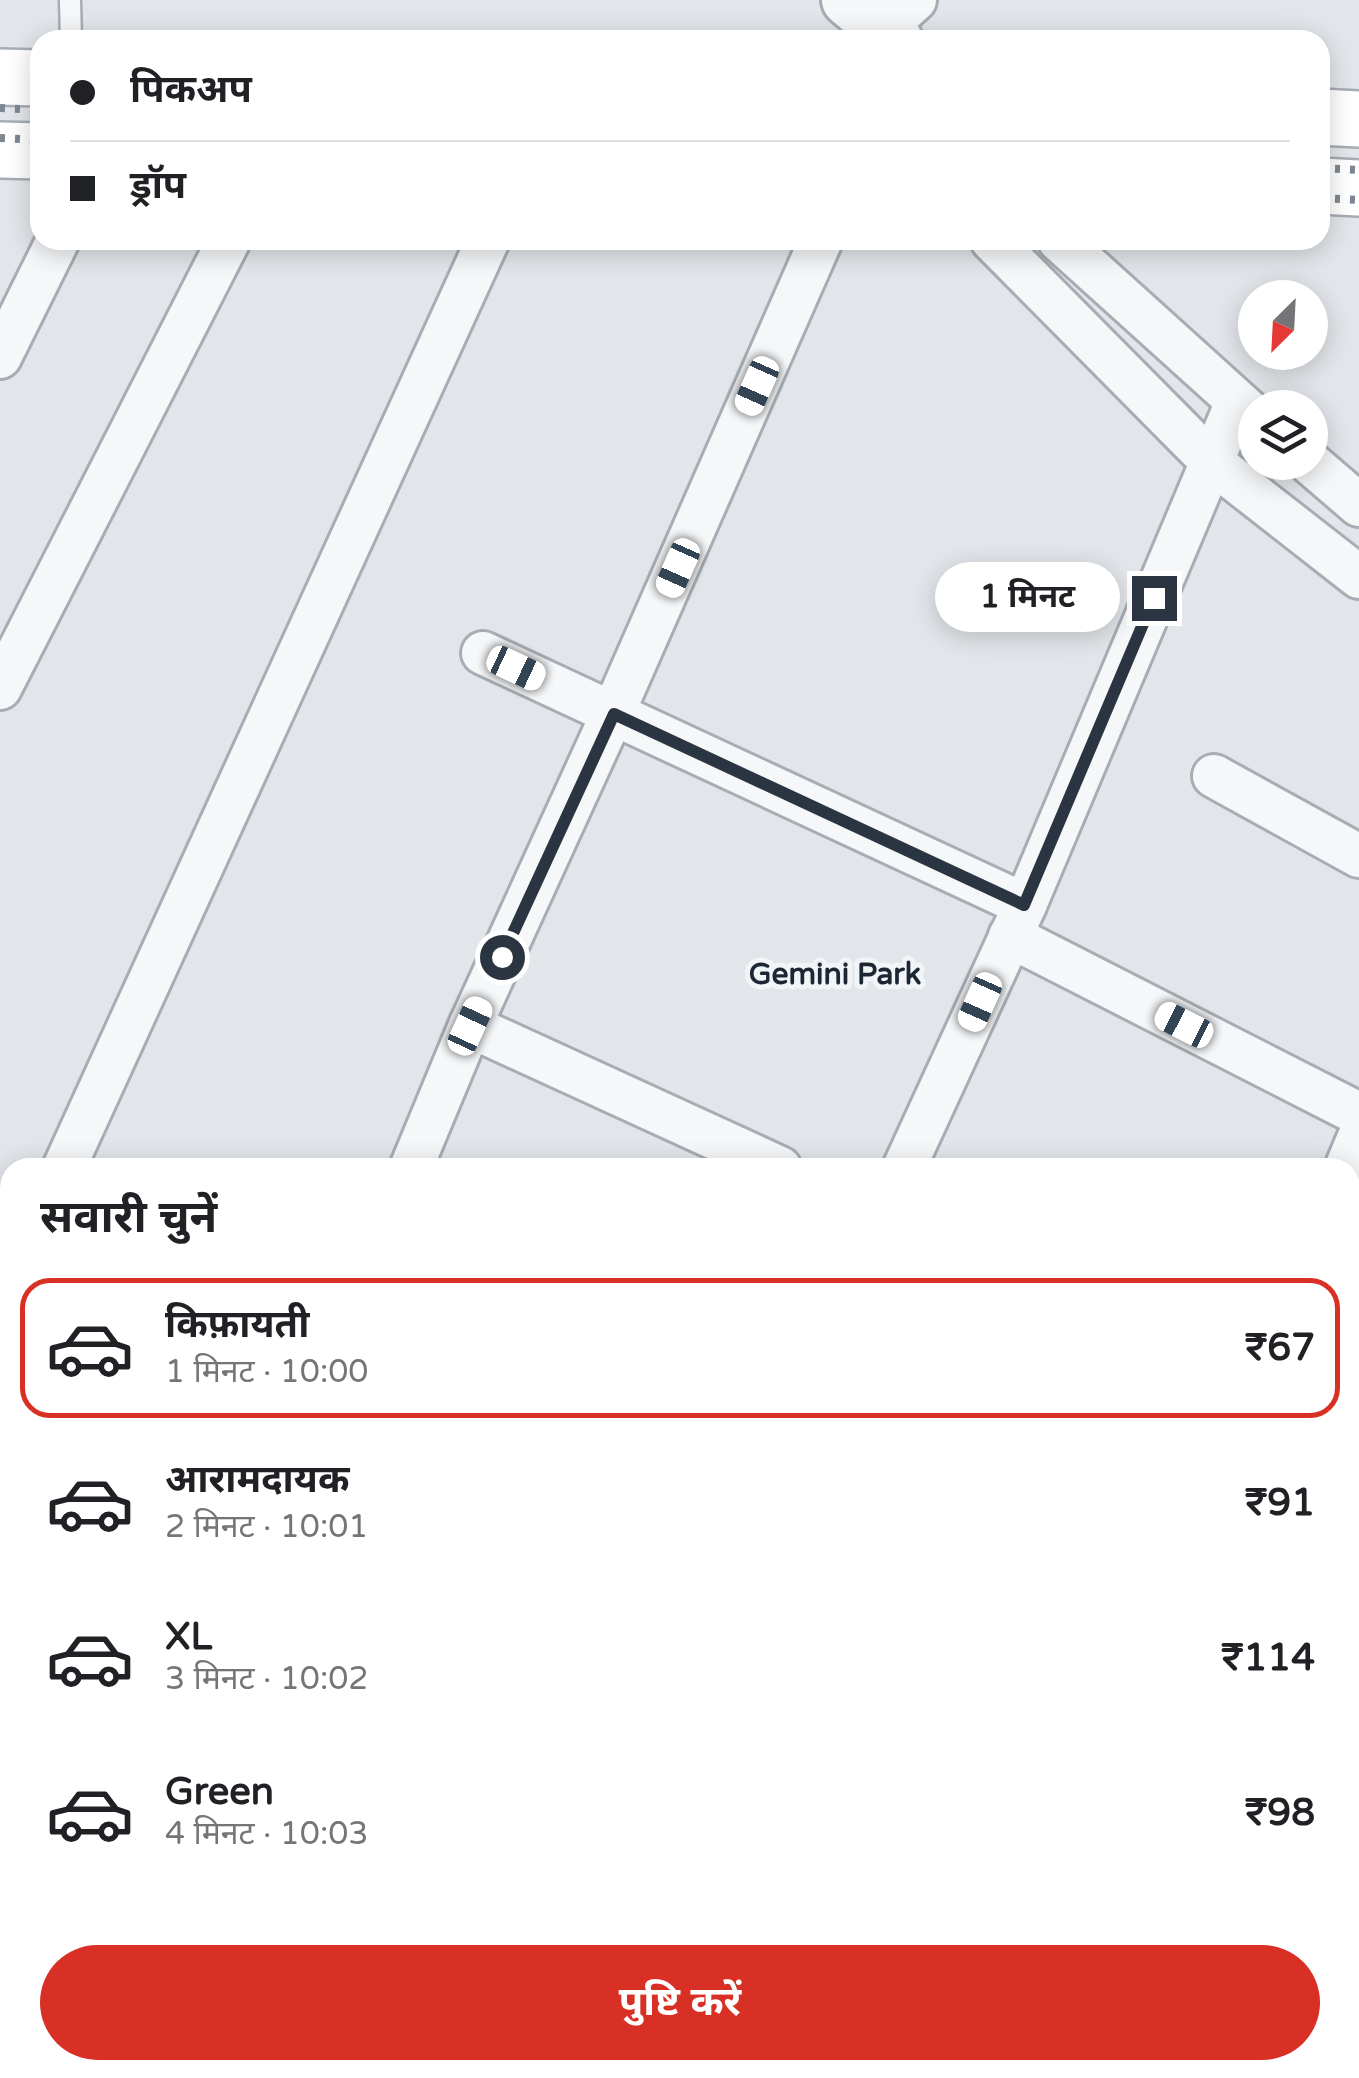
<!DOCTYPE html>
<html lang="hi">
<head>
<meta charset="utf-8">
<style>
  :root { --surface:#fff; --page:#f2f2f2; --text:#202124; --muted:#757577; --line:#e0e0e0; --accent:#d93025 }
  body { margin:0; font-family:"Varela Round","Noto Sans Devanagari",sans-serif; background:var(--page); color:var(--text); height:100vh; display:flex; flex-direction:column; font-size:38px; white-space:nowrap }
  * { box-sizing:border-box; margin:0 }
  p { font-size:32px; color:var(--muted) }
  .icon { flex:none; width:55px; height:55px; fill:none; stroke:currentColor; stroke-width:2; stroke-linecap:round; stroke-linejoin:round }
  .map { position:relative; flex:1; overflow:hidden }
  .details { position:absolute; left:0px; top:1158px; width:1360px; height:922px; display:flex; flex-direction:column; background:var(--surface); border-radius:30px 30px 0 0; box-shadow:0 5px 25px #0003 }
  .details>* { flex:none }
  .guide { position:absolute; left:30px; top:30px; width:1300px; height:220px; border-radius:30px; box-shadow:0 5px 25px #0003; display:grid; align-content:center; height:220px; padding:0 40px; background:var(--surface) }
  .needle { width:65px; rotate:204deg }
  .fabs { position:absolute; left:1238px; top:280px; display:grid; gap:20px }
  .fabs a { display:grid; place-items:center; width:90px; height:90px; border-radius:50%; background:var(--surface); box-shadow:0 5px 25px #0003; font-size:50px }
  .end { position:absolute; width:45px; height:45px; margin:-22px; border:12px solid #2b3542; background:#fff; box-shadow:0 0 0 5px #fff }
  .from { border-radius:50% }
  .bubble { position:absolute; height:70px; border-radius:35px; background:var(--surface); box-shadow:0 5px 25px #0003; font-size:32px; font-weight:700; line-height:70px; text-align:center }
  .car { position:absolute; width:30px; height:60px; margin:-30px -15px; border-radius:12px; box-shadow:0 0 8px 2px #0007; background:linear-gradient(#fff 24%,#345 0 40%,#fff 0 76%,#345 0 86%,#fff 0) }
  .guide b { display:flex; align-items:center; gap:35px; height:95px; font-size:38px }
  .guide b+b { border-top:2px solid var(--line) }
  .guide i { width:25px; height:25px; background:var(--text) }
  ul { padding:0; list-style:none }
  li { display:flex; align-items:center; gap:30px; height:140px; margin:0 20px 15px; padding:0 20px; border:5px solid transparent; border-radius:30px }
  li div { flex:1 }
  li b { display:block; font-size:38px }
  li em { font-style:normal; font-weight:700 }
  li.active { border-color:var(--accent) }
  li>.icon { width:90px; height:90px; stroke-width:1.5 }
  h2 { padding:0 40px; font-size:45px; line-height:120px }
  .button { display:flex; gap:20px; margin-top:auto; padding:20px 40px }
  .button a { flex:1; height:115px; border-radius:60px; background:var(--accent); color:#fff; font-size:40px; font-weight:700; line-height:115px; text-align:center }
  .map>svg:first-child { display:block }
</style>
</head>
<body>
<div class="map">
<svg width="1359" height="2078" viewBox="0 0 1359 2078">
  <rect width="100%" height="100%" fill="#e2e6ea"/>
  <g fill="none" stroke-linecap="round" stroke-linejoin="round">
    <g stroke="#a7adb4" stroke-width="25">
      <path id="service" d="M70,0L71,40"/>
    </g>
    <g stroke="#a7adb4" stroke-width="48">
      <g id="minor">
        <path d="M883,29L915,0"/>
        <path d="M992,240L1212,462L1359,577"/>
        <path d="M1059,240L1255,417"/>
        <path d="M0,357L58,240"/>
        <path d="M1309,462L1359,505"/>
        <path d="M483,653L1025,905"/>
        <path d="M0,688L229,240"/>
        <path d="M1214,776L1359,856"/>
        <path d="M1010,936L1359,1114"/>
        <path d="M470,1026L780,1168"/>
        <path d="M64,1168L488,240"/>
        <path d="M411,1168L470,1026L613,713L821,240"/>
        <path d="M904,1168L1025,905L1237,402"/>
        <path d="M1346,1168L1359,1137"/>
        <path d="M0,1306L10,1285"/>
        <path d="M1350,1395L1359,1400"/>
        <path d="M633,2070L650,2078"/>
        <path d="M55,2078L58,2070"/>
        <path d="M212,2078L216,2070"/>
        <path d="M546,2078L550,2070"/>
        <path d="M802,2078L806,2070"/>
      </g>
    </g>
    <g stroke="#a7adb4" stroke-width="58">
      <path id="tertiary" d="M848,0L896,40"/>
    </g>
    <g stroke="#a7adb4" stroke-width="60">
      <g id="secondary">
        <path d="M0,77L40,78"/>
        <path d="M1320,117L1359,119"/>
        <path d="M0,150L40,151"/>
        <path d="M1320,186L1359,188"/>
      </g>
    </g>
    <use href="#service" stroke="#f5f7f9" stroke-width="20"/>
    <use href="#minor" stroke="#f5f7f9" stroke-width="42"/>
    <use href="#tertiary" stroke="#f5f7f9" stroke-width="52"/>
    <use href="#secondary" stroke="#fff" stroke-width="55"/>
    <g stroke="#7c8793" stroke-width="8" stroke-dasharray="5 10" stroke-linecap="butt">
      <path d="M0,108L40,110"/>
      <path d="M0,138L40,140"/>
      <path d="M1320,168L1359,170"/>
      <path d="M1320,198L1359,200"/>
    </g>
  </g>
  <g fill="none" stroke-linecap="round" stroke-linejoin="round">
    <path stroke="#2b3542" stroke-width="12" d="M502,957L614,714L1024,905L1154,598"/>
  </g>
  <g text-anchor="middle" dominant-baseline="central" stroke-width="10" stroke-linejoin="round" paint-order="stroke">
    <g font-size="30" font-weight="bold" fill="#1d2633" stroke="#f2f5f8">
      <text x="835" y="974">Gemini Park</text>
    </g>
  </g>
</svg>
<div class="fabs">
<a><svg class="needle" viewBox="-14 -14 28 28"><path d="M0-13l5 13h-10z" fill="#e53935"/><path d="M0 13l5-13h-10z" fill="#757577"/></svg></a>
<a><svg class="icon" aria-label="layers" viewBox="0 0 24 24"><path d="M12 4l9 5-9 5-9-5zM3 14l9 5 9-5"/></svg></a>
</div>
<i class="end from" style="left:502px;top:957px"></i>
<i class="end" style="left:1154px;top:598px"></i>
<div class="bubble" style="left:935px;top:562px;width:185px">1 मिनट</div>
<i class="car" style="left:757px;top:386px;rotate:204deg"></i>
<i class="car" style="left:678px;top:568px;rotate:204deg"></i>
<i class="car" style="left:516px;top:668px;rotate:115deg"></i>
<i class="car" style="left:980px;top:1002px;rotate:204deg"></i>
<i class="car" style="left:1184px;top:1025px;rotate:297deg"></i>
<i class="car" style="left:470px;top:1026px;rotate:25deg"></i>
<div class="guide">
<b><i class="from"></i>पिकअप</b>
<b><i></i>ड्रॉप</b>
</div>
<section class="details">
<h2>सवारी चुनें</h2>
<ul>
<li class="active"><svg class="icon" aria-label="car" viewBox="0 0 24 24"><path d="M5 17H2v-5l4-1 3-4h7l3 4 3 1v5h-3M9 17h6M6 11h13"/><circle cx="7" cy="17" r="2"/><circle cx="17" cy="17" r="2"/></svg><div><b>किफ़ायती</b><p>1 मिनट · 10:00</p></div><em>₹67</em></li>
<li><svg class="icon" aria-label="car" viewBox="0 0 24 24"><path d="M5 17H2v-5l4-1 3-4h7l3 4 3 1v5h-3M9 17h6M6 11h13"/><circle cx="7" cy="17" r="2"/><circle cx="17" cy="17" r="2"/></svg><div><b>आरामदायक</b><p>2 मिनट · 10:01</p></div><em>₹91</em></li>
<li><svg class="icon" aria-label="car" viewBox="0 0 24 24"><path d="M5 17H2v-5l4-1 3-4h7l3 4 3 1v5h-3M9 17h6M6 11h13"/><circle cx="7" cy="17" r="2"/><circle cx="17" cy="17" r="2"/></svg><div><b>XL</b><p>3 मिनट · 10:02</p></div><em>₹114</em></li>
<li><svg class="icon" aria-label="car" viewBox="0 0 24 24"><path d="M5 17H2v-5l4-1 3-4h7l3 4 3 1v5h-3M9 17h6M6 11h13"/><circle cx="7" cy="17" r="2"/><circle cx="17" cy="17" r="2"/></svg><div><b>Green</b><p>4 मिनट · 10:03</p></div><em>₹98</em></li>
</ul>
<div class="button"><a>पुष्टि करें</a></div>
</section>
</div>
</body>
</html>
